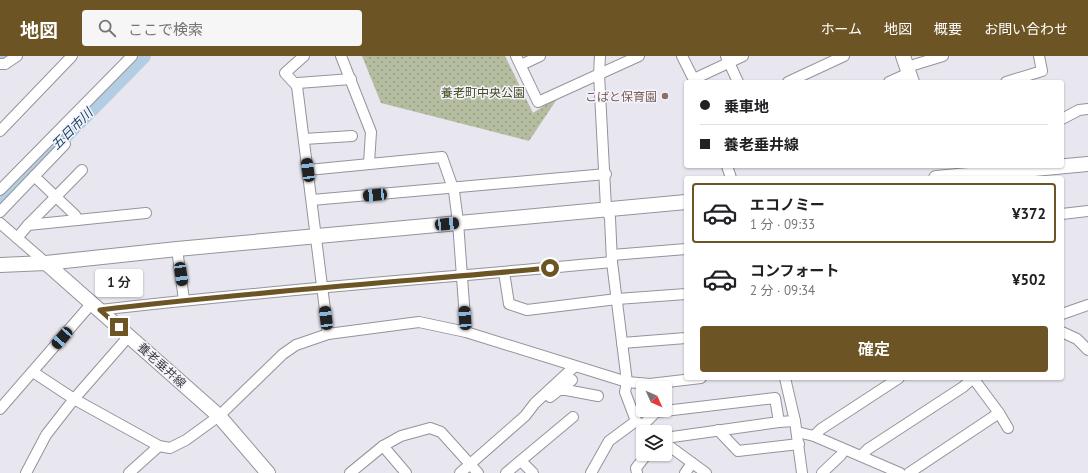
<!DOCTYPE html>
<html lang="ja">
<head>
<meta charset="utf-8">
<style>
  :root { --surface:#fff; --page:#f6f6f6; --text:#202124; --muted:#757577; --line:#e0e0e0; --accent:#6c5425 }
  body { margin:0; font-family:"PT Sans","Noto Sans JP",sans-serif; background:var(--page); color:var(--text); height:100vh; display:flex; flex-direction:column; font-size:15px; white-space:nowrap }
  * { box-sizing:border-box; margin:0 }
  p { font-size:13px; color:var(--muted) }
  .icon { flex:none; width:22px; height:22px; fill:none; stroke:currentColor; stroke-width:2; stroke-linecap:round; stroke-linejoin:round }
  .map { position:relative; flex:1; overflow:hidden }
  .sheet { position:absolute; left:684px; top:120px; width:380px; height:204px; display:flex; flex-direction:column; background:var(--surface); border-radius:4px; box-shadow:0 1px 3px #0004 }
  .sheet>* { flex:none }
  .hud { position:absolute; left:684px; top:24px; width:380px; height:88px; border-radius:4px; box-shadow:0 1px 3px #0004; display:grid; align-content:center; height:88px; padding:0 16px; background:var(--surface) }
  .needle { width:26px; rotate:135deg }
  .tools { position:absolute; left:636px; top:325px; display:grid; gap:8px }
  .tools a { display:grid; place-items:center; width:36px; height:36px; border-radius:4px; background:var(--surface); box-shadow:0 1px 3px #0004; font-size:20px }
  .end { position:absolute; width:18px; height:18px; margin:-9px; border:5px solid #6c5425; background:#fff; box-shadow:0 0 0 2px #fff }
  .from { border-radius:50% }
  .bubble { position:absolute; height:28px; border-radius:4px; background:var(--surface); box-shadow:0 1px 3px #0004; font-size:13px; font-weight:600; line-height:28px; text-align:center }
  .car { position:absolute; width:12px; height:24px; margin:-12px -6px; border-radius:5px; box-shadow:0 0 3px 1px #0007; background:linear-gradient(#222 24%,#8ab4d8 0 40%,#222 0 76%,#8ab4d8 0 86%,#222 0) }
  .hud b { display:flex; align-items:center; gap:14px; height:38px; font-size:15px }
  .hud b+b { border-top:1px solid var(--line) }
  .hud i { width:10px; height:10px; background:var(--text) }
  ul { padding:7px 0 0; list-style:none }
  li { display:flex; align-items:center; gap:12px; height:60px; margin:0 8px 6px; padding:0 8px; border:2px solid transparent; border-radius:4px }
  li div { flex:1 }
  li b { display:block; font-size:15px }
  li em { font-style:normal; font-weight:600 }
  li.on { border-color:var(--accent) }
  li>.icon { width:36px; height:36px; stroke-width:1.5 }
  .action { display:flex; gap:8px; margin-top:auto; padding:8px 16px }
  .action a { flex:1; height:46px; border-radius:4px; background:var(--accent); color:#fff; font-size:16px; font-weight:600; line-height:46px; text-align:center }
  header { display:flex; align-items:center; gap:24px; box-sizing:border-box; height:56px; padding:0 20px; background:var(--accent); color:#fff }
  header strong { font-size:19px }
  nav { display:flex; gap:22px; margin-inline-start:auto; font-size:14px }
  .search { width:280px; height:36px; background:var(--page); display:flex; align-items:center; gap:10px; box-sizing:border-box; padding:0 14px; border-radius:4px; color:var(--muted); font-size:15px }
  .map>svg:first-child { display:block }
</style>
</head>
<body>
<header>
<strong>地図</strong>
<div class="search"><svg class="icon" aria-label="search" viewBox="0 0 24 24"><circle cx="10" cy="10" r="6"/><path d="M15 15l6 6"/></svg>ここで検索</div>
<nav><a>ホーム</a><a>地図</a><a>概要</a><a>お問い合わせ</a></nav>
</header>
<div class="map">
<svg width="1088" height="417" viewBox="0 0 1088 417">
  <defs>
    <pattern id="park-dots" width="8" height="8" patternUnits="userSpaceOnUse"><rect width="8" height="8" fill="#b5bda1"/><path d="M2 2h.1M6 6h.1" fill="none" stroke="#949b85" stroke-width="1.8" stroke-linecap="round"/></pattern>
  </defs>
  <rect width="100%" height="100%" fill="#e8e6ee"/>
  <path fill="url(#park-dots)" d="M362,0H505L533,57L559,40L529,85L381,47Z"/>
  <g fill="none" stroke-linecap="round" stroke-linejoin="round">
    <g stroke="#b3cee3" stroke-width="16">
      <path d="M0,2L10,0"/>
      <path d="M0,146L143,0"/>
    </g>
    <g stroke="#95939b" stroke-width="12">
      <g id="street">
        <path d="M304,0L285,17L297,30L328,278"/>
        <path d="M341,0L371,76L369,107"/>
        <path d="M516,0L538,46L639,0"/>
        <path d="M600,0L599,18L606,152L610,162L612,206L627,326L625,336L636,365L650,376"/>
        <path d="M682,0L695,26"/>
        <path d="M726,0L738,26"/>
        <path d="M0,8H5L17,0"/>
        <path d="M521,9L540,0"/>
        <path d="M907,11L943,0"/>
        <path d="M694,23L743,0"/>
        <path d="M788,26L844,0"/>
        <path d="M889,26L909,17"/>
        <path d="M1006,26L1042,15L1039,0"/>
        <path d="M296,29L298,27L351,23"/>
        <path d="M1062,63L1079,54L1088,53"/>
        <path d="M0,75L72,0"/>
        <path d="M304,83L352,80"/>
        <path d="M727,110L731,122"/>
        <path d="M308,114L442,101L454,135L458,166L466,276"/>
        <path d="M34,120L75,159L78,164"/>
        <path d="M0,134L132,0"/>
        <path d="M312,144L606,118"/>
        <path d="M0,156L65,88"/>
        <path d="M1062,158L1088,155"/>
        <path d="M0,167L46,207"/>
        <path d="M28,169L82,114"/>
        <path d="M17,182L28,169L146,157"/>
        <path d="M177,193L184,244"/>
        <path d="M612,199L686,193"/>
        <path d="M504,216L509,248L527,254L617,243L686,238"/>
        <path d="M100,254C270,234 442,222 612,206"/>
        <path d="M1062,258L1088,249"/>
        <path d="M1062,276L1077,283L1088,294"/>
        <path d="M622,287L686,282"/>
        <path d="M33,316L74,343L159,390L170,392L186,384L219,360L283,298L296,289L328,278L419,266L466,276L627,326L650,328L701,322"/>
        <path d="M785,322L795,365L802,417"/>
        <path d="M973,322L999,357L1008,372"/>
        <path d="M560,334H566L598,340"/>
        <path d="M550,341L572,324"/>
        <path d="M0,353L92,247"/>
        <path d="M642,370L656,356L775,342L779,366"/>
        <path d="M718,374L738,395L799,388"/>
        <path d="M797,376L814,380L900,417"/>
        <path d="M814,380L821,373L899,322"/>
        <path d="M665,382L779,366L795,365"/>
        <path d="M665,387L706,417"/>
        <path d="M383,390L406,417"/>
        <path d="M861,400L868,393L963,331L973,322"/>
        <path d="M521,405L533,417"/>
        <path d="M26,417L46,379L74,343L129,280"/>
        <path d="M129,417L159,390"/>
        <path d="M350,417L383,390L401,380L430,372L441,376L478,417"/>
        <path d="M460,417L525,360L535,347L574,311"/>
        <path d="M506,417L573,361"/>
        <path d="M591,417L609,385L636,365"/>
        <path d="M637,417L636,412L647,398"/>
        <path d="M685,417L692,407"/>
        <path d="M822,417L841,399L844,394"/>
        <path d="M909,417L999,357"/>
      </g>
    </g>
    <g stroke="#95939b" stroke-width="16">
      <g id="secondary">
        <path d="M903,0L912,26"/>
        <path d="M936,122L1088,108"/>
        <path d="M46,207L177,193L686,146"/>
        <path d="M0,209L46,207L219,360L268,417"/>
      </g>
    </g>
    <use href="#street" stroke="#fff" stroke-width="10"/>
    <use href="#secondary" stroke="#fff" stroke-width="14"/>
  </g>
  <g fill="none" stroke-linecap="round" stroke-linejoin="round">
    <path stroke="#6c5425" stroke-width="5" d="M119,271L100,254C250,236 400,226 550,212"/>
  </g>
  <circle fill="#8d6e63" stroke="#f5f3fc" stroke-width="1.5" cx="665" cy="40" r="4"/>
  <g text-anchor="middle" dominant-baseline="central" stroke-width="3" stroke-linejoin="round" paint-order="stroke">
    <g font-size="12" fill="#434e1e" stroke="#f5f3fc">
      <text x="483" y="36">養老町中央公園</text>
    </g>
    <g font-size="12" fill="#785e54" stroke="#f5f3fc" text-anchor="end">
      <text x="657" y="40">こばと保育園</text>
    </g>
    <g font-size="12" fill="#3c3b3e" stroke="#f5f3fc">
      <text transform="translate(162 309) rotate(42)">養老垂井線</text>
    </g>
    <g font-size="13" font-style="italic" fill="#0d3c5b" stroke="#f5f3fc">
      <text transform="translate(72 73) rotate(-45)">五日市川</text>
    </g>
  </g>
</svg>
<div class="tools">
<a><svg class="needle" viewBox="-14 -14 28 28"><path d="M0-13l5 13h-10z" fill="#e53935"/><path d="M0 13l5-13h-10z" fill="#757577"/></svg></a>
<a><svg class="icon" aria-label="layers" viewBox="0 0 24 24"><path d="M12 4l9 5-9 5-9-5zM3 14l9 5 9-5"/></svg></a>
</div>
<i class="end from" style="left:550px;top:212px"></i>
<i class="end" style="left:119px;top:271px"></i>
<div class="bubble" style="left:95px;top:213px;width:48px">1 分</div>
<i class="car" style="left:308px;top:114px;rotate:352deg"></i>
<i class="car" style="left:375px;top:139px;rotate:265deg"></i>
<i class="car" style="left:447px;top:168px;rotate:84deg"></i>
<i class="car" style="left:181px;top:218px;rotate:172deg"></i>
<i class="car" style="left:326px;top:262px;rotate:353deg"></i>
<i class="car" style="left:465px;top:262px;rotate:356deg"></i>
<i class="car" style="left:62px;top:282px;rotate:221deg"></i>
<div class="hud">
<b><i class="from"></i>乗車地</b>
<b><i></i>養老垂井線</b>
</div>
<section class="sheet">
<ul>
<li class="on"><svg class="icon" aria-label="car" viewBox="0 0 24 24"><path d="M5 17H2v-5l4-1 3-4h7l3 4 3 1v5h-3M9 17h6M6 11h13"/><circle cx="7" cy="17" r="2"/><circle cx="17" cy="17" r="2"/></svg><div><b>エコノミー</b><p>1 分 · 09:33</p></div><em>¥372</em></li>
<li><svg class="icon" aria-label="car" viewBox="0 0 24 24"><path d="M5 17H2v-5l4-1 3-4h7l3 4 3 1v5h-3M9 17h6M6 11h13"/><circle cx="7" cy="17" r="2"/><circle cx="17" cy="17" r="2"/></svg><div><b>コンフォート</b><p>2 分 · 09:34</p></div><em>¥502</em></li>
</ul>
<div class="action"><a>確定</a></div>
</section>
</div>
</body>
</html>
